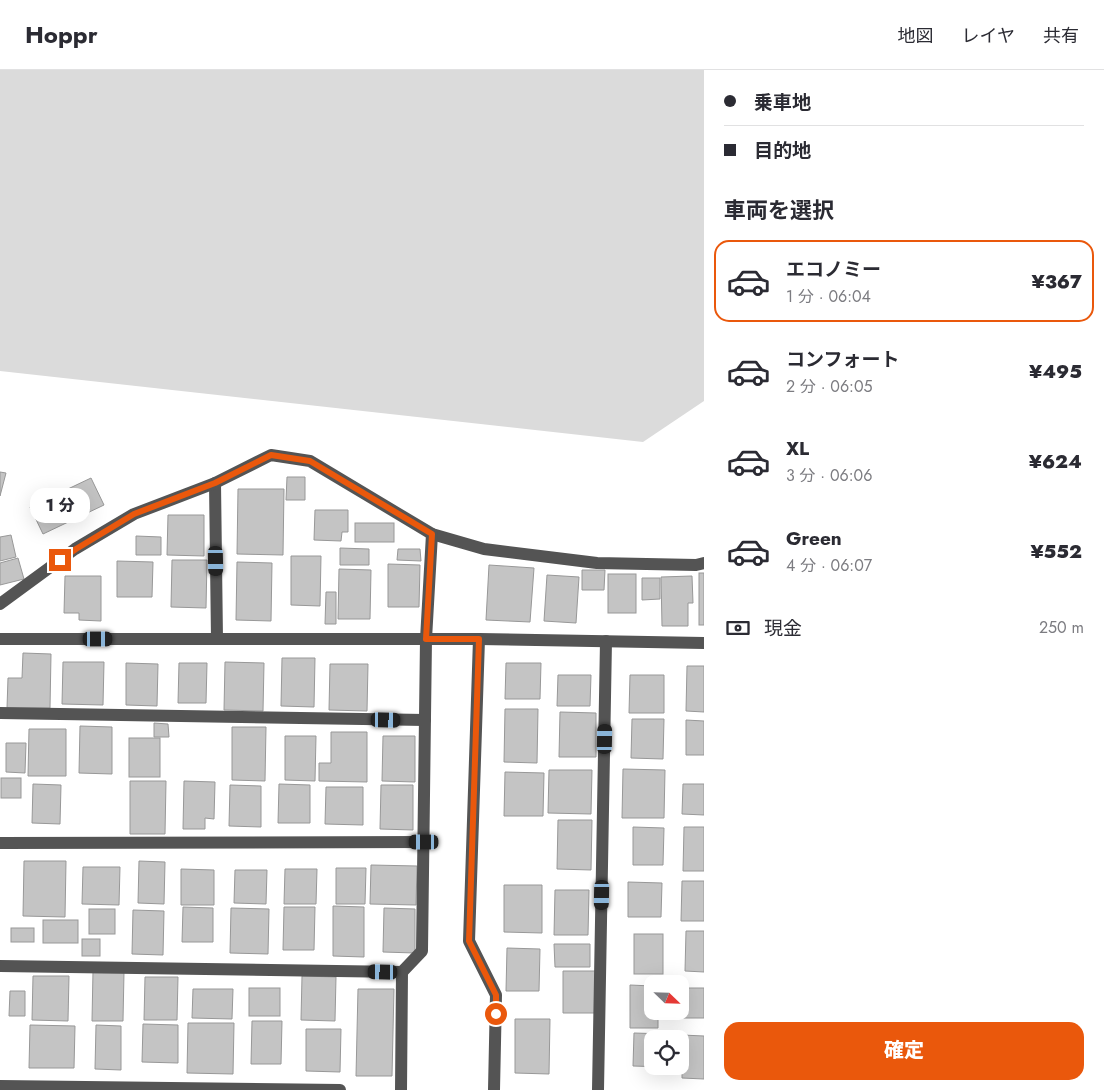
<!DOCTYPE html>
<html lang="ja">
<head>
<meta charset="utf-8">
<style>
  :root { --surface:#fff; --page:#f7f7f7; --text:#2b2b33; --muted:#7c7c81; --line:#e1e1e2; --accent:#ea580c }
  body { margin:0; font-family:Jost,"Noto Sans JP",sans-serif; background:var(--page); color:var(--text); height:100vh; display:flex; flex-direction:column; font-size:19px; white-space:nowrap }
  * { box-sizing:border-box; margin:0 }
  p { font-size:16px; color:var(--muted) }
  .icon { flex:none; width:28px; height:28px; fill:none; stroke:currentColor; stroke-width:2; stroke-linecap:round; stroke-linejoin:round }
  .map { position:relative; flex:1; overflow:hidden }
  .side { display:flex; flex-direction:column; background:var(--surface); width:400px }
  .side>* { flex:none }
  .banner { display:grid; align-content:center; height:110px; padding:0 20px; background:var(--surface) }
  .needle { width:32px; rotate:113deg }
  .tools { position:absolute; left:644px; top:905px; display:grid; gap:10px }
  .tools a { display:grid; place-items:center; width:45px; height:45px; border-radius:10px; background:var(--surface); box-shadow:0 5px 20px #0002; font-size:25px }
  .end { position:absolute; width:22px; height:22px; margin:-11px; border:6px solid #ea580c; background:#fff; box-shadow:0 0 0 2px #fff }
  .from { border-radius:50% }
  .bubble { position:absolute; height:35px; border-radius:15px; background:var(--surface); box-shadow:0 5px 20px #0002; font-size:16px; font-weight:800; line-height:35px; text-align:center }
  .car { position:absolute; width:15px; height:30px; margin:-15px -8px; border-radius:6px; box-shadow:0 0 4px 1px #0007; background:linear-gradient(#222 24%,#8ab4d8 0 40%,#222 0 76%,#8ab4d8 0 86%,#222 0) }
  .banner b { display:flex; align-items:center; gap:18px; height:48px; font-size:19px }
  .banner b+b { border-top:1px solid var(--line) }
  .banner i { width:12px; height:12px; background:var(--text) }
  ul { padding:0; list-style:none }
  li { display:flex; align-items:center; gap:15px; height:82px; margin:0 10px 8px; padding:0 10px; border:2px solid transparent; border-radius:15px }
  li div { flex:1 }
  li b { display:block; font-size:19px }
  li em { font-style:normal; font-weight:800 }
  li.active { border-color:var(--accent) }
  li>.icon { width:45px; height:45px; stroke-width:1.5 }
  h2 { padding:0 20px; font-size:22px; line-height:60px }
  .pay { display:flex; align-items:center; gap:12px; height:55px; padding:0 20px; font-size:19px }
  .pay p { margin-inline-start:auto }
  .primary-button { display:flex; gap:10px; margin-top:auto; padding:10px 20px }
  .primary-button a { flex:1; height:58px; border-radius:15px; background:var(--accent); color:#fff; font-size:20px; font-weight:800; line-height:58px; text-align:center }
  header { display:flex; align-items:center; gap:30px; box-sizing:border-box; height:70px; padding:0 25px; background:var(--surface); border-bottom:1px solid var(--line) }
  header strong { font-size:24px }
  nav { display:flex; gap:28px; margin-inline-start:auto; font-size:18px }
  main { display:flex; flex:1; min-height:0 }
  .map>svg:first-child { display:block }
</style>
</head>
<body>
<header>
<strong>Hoppr</strong>
<nav><a>地図</a><a>レイヤ</a><a>共有</a></nav>
</header>
<main>
<div class="map">
<svg width="704" height="1020" viewBox="0 0 704 1020">
  <rect width="100%" height="100%" fill="#fff"/>
  <path fill="#dbdbdb" d="M0,0H704V331L643,372L0,301Z"/>
  <g fill="#c4c4c4" stroke="#989898">
    <path d="M0,402L6,403L0,426Z"/>
    <path d="M287,407H305V430H286Z"/>
    <path d="M91,408L104,435L43,464L30,437Z"/>
    <path d="M238,419H284L283,485L237,484Z"/>
    <path d="M315,440H348V462H342L341,471L314,470Z"/>
    <path d="M168,445H204V486L167,485Z"/>
    <rect x="355" y="453" width="39" height="19"/>
    <path d="M11,465L16,487L0,491V467Z"/>
    <path d="M136,466L161,467V485H136Z"/>
    <path d="M340,478L369,479V495H340Z"/>
    <path d="M398,479H420L421,491L397,490Z"/>
    <path d="M291,486H321L320,536L291,535Z"/>
    <path d="M18,488L24,509L0,515V493Z"/>
    <path d="M172,490H207L206,538L171,537Z"/>
    <path d="M117,491L153,492L152,527H117Z"/>
    <path d="M237,492L272,493L271,551L236,550Z"/>
    <path d="M388,494L420,495L419,537H388Z"/>
    <path d="M489,495L534,498L530,552L486,550Z"/>
    <path d="M339,499L371,500L370,549H338Z"/>
    <path d="M582,500H605L604,520H582Z"/>
    <rect x="699" y="503" width="5" height="52"/>
    <rect x="608" y="504" width="28" height="39"/>
    <path d="M547,505L579,507L576,553L544,551Z"/>
    <path d="M65,506H101V551L79,550V543H64Z"/>
    <path d="M692,506L693,533H688V556H662L661,507Z"/>
    <path d="M642,508H660V529L642,530Z"/>
    <path d="M326,522H336V554H325Z"/>
    <path d="M23,583L51,584L50,638H7L8,608H22Z"/>
    <path d="M282,588H315L314,637L281,636Z"/>
    <path d="M63,592H104L103,635L62,634Z"/>
    <path d="M225,592L264,593L263,641L224,640Z"/>
    <path d="M126,593L158,594L157,636L126,635Z"/>
    <path d="M179,593H207L206,633H178Z"/>
    <path d="M506,593H541L540,629H505Z"/>
    <path d="M330,594H368L367,641L329,640Z"/>
    <path d="M687,596H704V642L686,641Z"/>
    <path d="M558,605H591L590,636H557Z"/>
    <path d="M630,605H664V643H629Z"/>
    <path d="M505,639H538L537,693L504,692Z"/>
    <path d="M560,642L596,643V687H559Z"/>
    <path d="M632,649H664L663,689L631,688Z"/>
    <path d="M686,650L704,651V685H686Z"/>
    <path d="M154,653L168,654L169,667H154Z"/>
    <path d="M80,656L112,657V704L79,703Z"/>
    <path d="M232,657H266L265,711L232,710Z"/>
    <path d="M29,659H66V706H28Z"/>
    <path d="M331,662H367V712L319,711V693H331Z"/>
    <path d="M285,666H316L315,711L285,710Z"/>
    <path d="M383,666H415V712L382,711Z"/>
    <rect x="129" y="668" width="31" height="39"/>
    <path d="M6,673H26L25,703L6,702Z"/>
    <path d="M623,699L665,700L664,748H622Z"/>
    <path d="M549,700H592L591,744L548,743Z"/>
    <path d="M505,702L544,703L543,746H504Z"/>
    <rect x="1" y="708" width="20" height="20"/>
    <path d="M130,711H166L165,764H130Z"/>
    <path d="M184,711L215,712L214,749L205,748V759H183Z"/>
    <path d="M33,714L61,715L60,754L32,753Z"/>
    <path d="M279,714L310,715V753H278Z"/>
    <path d="M683,714H704V745L682,744Z"/>
    <path d="M230,715L261,716V757L229,756Z"/>
    <path d="M381,715H413V760L380,759Z"/>
    <path d="M326,717H363V755L325,754Z"/>
    <path d="M558,750H592L591,800L557,799Z"/>
    <path d="M633,757L664,758L663,795H633Z"/>
    <path d="M684,757H704V801H683Z"/>
    <path d="M24,791H66L65,847L23,846Z"/>
    <path d="M139,791L165,792L164,834L138,833Z"/>
    <path d="M371,795L417,796L416,835L370,834Z"/>
    <path d="M83,797H120L119,835L82,834Z"/>
    <path d="M336,798H366L365,834H336Z"/>
    <path d="M181,799L214,800V835H181Z"/>
    <path d="M285,799H317L316,834H284Z"/>
    <path d="M235,800H267L266,834L234,833Z"/>
    <path d="M682,811H704V851H681Z"/>
    <path d="M628,812L662,813L661,847H628Z"/>
    <path d="M504,815H542V863L504,862Z"/>
    <path d="M555,820H589L588,865H554Z"/>
    <path d="M333,836L364,837V887L333,886Z"/>
    <path d="M183,837L213,838V872H182Z"/>
    <path d="M284,837H315L314,880H283Z"/>
    <path d="M231,838L269,839L268,884L230,883Z"/>
    <path d="M384,838L415,839V883L383,882Z"/>
    <rect x="89" y="839" width="26" height="25"/>
    <path d="M133,840L164,841L163,885L132,884Z"/>
    <rect x="43" y="850" width="35" height="23"/>
    <rect x="11" y="858" width="23" height="14"/>
    <path d="M686,861H704V902L685,901Z"/>
    <rect x="634" y="864" width="29" height="40"/>
    <rect x="82" y="869" width="18" height="17"/>
    <path d="M554,874H590V897H555Z"/>
    <path d="M507,878L540,879L539,921H506Z"/>
    <path d="M93,901L124,902L123,951H92Z"/>
    <path d="M563,901H596L595,943H563Z"/>
    <path d="M33,906H69L68,951L32,950Z"/>
    <path d="M302,906L336,907L335,951L301,950Z"/>
    <path d="M145,907H178L177,950H144Z"/>
    <path d="M630,915L652,916V941H658V958H630Z"/>
    <rect x="249" y="918" width="31" height="28"/>
    <path d="M680,918H704V948H665V941H680Z"/>
    <path d="M193,919H233L232,949L192,948Z"/>
    <path d="M358,919H394L392,1006H356Z"/>
    <path d="M10,921H25V946H9Z"/>
    <path d="M515,949H550L549,1004L515,1003Z"/>
    <path d="M252,951H282L281,994H251Z"/>
    <path d="M188,953H234L233,1004L187,1003Z"/>
    <path d="M143,954L178,955V993L142,992Z"/>
    <path d="M30,955L75,956L74,998H29Z"/>
    <path d="M96,955L121,956V1000L95,999Z"/>
    <path d="M306,959H341L340,1002L306,1001Z"/>
    <path d="M634,963L666,964V969H652V996L666,997L633,996Z"/>
    <path d="M682,965L704,966V1009L682,1008Z"/>
  </g>
  <g fill="none" stroke-linecap="round" stroke-linejoin="round">
    <g stroke="#545454" stroke-width="12">
      <path d="M215,413L217,569"/>
      <path d="M0,534L75,479L134,444L215,413L271,385L310,391L432,464L484,479L597,493L696,495L704,493"/>
      <path d="M0,569H479L704,573"/>
      <path d="M479,569L469,871L496,925L494,1020"/>
      <path d="M0,643L425,650"/>
      <path d="M0,773L424,772"/>
      <path d="M0,896L402,902"/>
      <path d="M0,1016L340,1020"/>
      <path d="M401,1020L402,902L422,881L426,569L432,464"/>
      <path d="M598,1020L606,571"/>
    </g>
  </g>
  <g fill="none" stroke-linecap="round" stroke-linejoin="round">
    <path stroke="#ea580c" stroke-width="6" d="M60,490L76,479L134,444L215,413L271,385L310,391L432,464L426,569H479L469,871L496,925V944"/>
  </g>
</svg>
<div class="tools">
<a><svg class="needle" viewBox="-14 -14 28 28"><path d="M0-13l5 13h-10z" fill="#e53935"/><path d="M0 13l5-13h-10z" fill="#7c7c81"/></svg></a>
<a><svg class="icon" aria-label="locate" viewBox="0 0 24 24"><circle cx="12" cy="12" r="6"/><path d="M12 2v4M12 18v4M2 12h4M18 12h4"/></svg></a>
</div>
<i class="end from" style="left:496px;top:944px"></i>
<i class="end" style="left:60px;top:490px"></i>
<div class="bubble" style="left:30px;top:418px;width:60px">1 分</div>
<i class="car" style="left:216px;top:491px;rotate:179deg"></i>
<i class="car" style="left:98px;top:569px;rotate:90deg"></i>
<i class="car" style="left:386px;top:650px;rotate:91deg"></i>
<i class="car" style="left:605px;top:669px;rotate:1deg"></i>
<i class="car" style="left:424px;top:772px;rotate:270deg"></i>
<i class="car" style="left:602px;top:825px;rotate:181deg"></i>
<i class="car" style="left:383px;top:902px;rotate:271deg"></i>
</div>
<section class="side">
<div class="banner">
<b><i class="from"></i>乗車地</b>
<b><i></i>目的地</b>
</div>
<h2>車両を選択</h2>
<ul>
<li class="active"><svg class="icon" aria-label="car" viewBox="0 0 24 24"><path d="M5 17H2v-5l4-1 3-4h7l3 4 3 1v5h-3M9 17h6M6 11h13"/><circle cx="7" cy="17" r="2"/><circle cx="17" cy="17" r="2"/></svg><div><b>エコノミー</b><p>1 分 · 06:04</p></div><em>¥367</em></li>
<li><svg class="icon" aria-label="car" viewBox="0 0 24 24"><path d="M5 17H2v-5l4-1 3-4h7l3 4 3 1v5h-3M9 17h6M6 11h13"/><circle cx="7" cy="17" r="2"/><circle cx="17" cy="17" r="2"/></svg><div><b>コンフォート</b><p>2 分 · 06:05</p></div><em>¥495</em></li>
<li><svg class="icon" aria-label="car" viewBox="0 0 24 24"><path d="M5 17H2v-5l4-1 3-4h7l3 4 3 1v5h-3M9 17h6M6 11h13"/><circle cx="7" cy="17" r="2"/><circle cx="17" cy="17" r="2"/></svg><div><b>XL</b><p>3 分 · 06:06</p></div><em>¥624</em></li>
<li><svg class="icon" aria-label="car" viewBox="0 0 24 24"><path d="M5 17H2v-5l4-1 3-4h7l3 4 3 1v5h-3M9 17h6M6 11h13"/><circle cx="7" cy="17" r="2"/><circle cx="17" cy="17" r="2"/></svg><div><b>Green</b><p>4 分 · 06:07</p></div><em>¥552</em></li>
</ul>
<div class="pay"><svg class="icon" aria-label="cash" viewBox="0 0 24 24"><path d="M3 7h18v10H3z"/><circle cx="12" cy="12" r="2"/></svg>現金<p>250 m</p></div>
<div class="primary-button"><a>確定</a></div>
</section>
</main>
</body>
</html>
